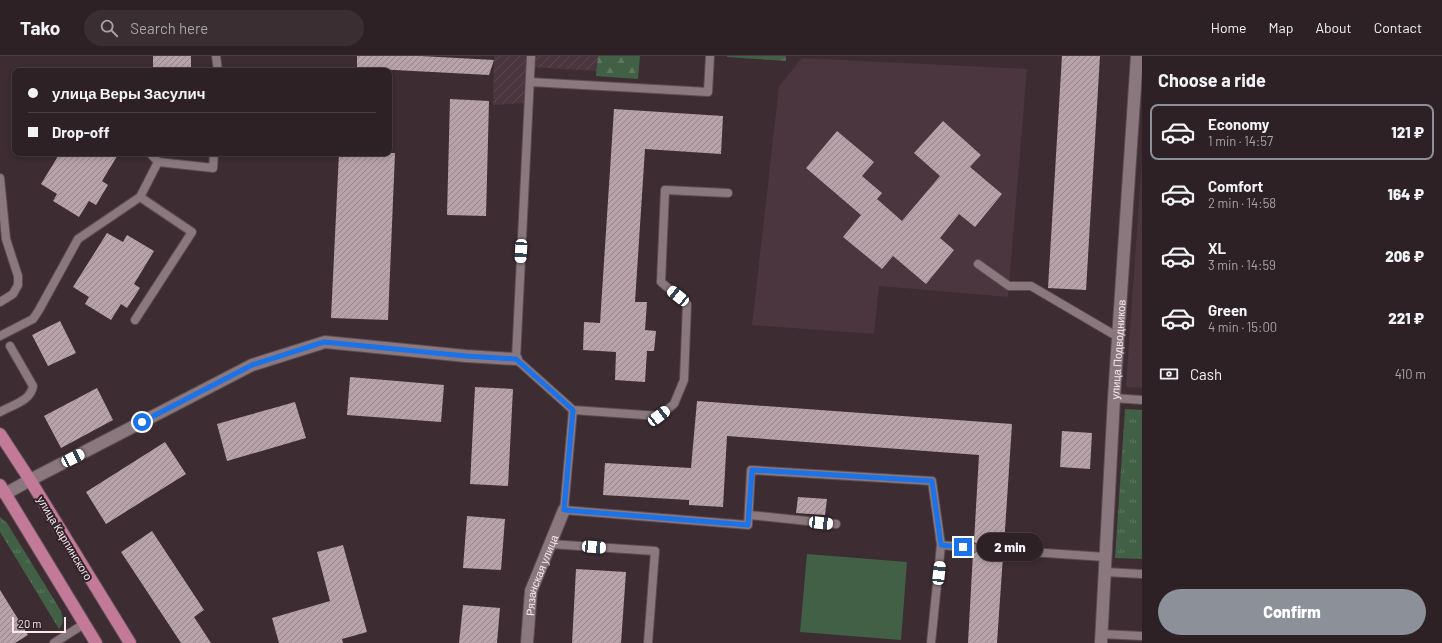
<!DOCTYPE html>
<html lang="en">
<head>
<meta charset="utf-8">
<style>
  :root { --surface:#2e2126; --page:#3a2e32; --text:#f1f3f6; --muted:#a7a3a7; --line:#493e43; --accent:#8c9099 }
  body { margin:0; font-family:Barlow,sans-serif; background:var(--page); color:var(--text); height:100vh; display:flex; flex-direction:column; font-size:15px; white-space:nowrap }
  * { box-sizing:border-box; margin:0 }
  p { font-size:13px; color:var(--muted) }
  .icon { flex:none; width:22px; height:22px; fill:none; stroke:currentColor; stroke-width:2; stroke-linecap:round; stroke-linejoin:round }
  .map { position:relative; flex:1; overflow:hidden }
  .drawer { display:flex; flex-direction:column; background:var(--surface); width:300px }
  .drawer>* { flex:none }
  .banner { position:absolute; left:12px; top:12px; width:380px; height:88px; border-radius:8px; box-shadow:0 2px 6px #0003,0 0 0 1px var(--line); display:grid; align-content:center; height:88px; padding:0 16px; background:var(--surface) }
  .scale { position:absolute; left:12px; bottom:10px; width:54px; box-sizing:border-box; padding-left:4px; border:2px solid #f6eaee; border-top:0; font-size:11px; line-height:14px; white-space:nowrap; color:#f6eaee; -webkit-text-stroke:3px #322229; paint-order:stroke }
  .end { position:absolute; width:18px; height:18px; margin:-9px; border:5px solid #1a73e8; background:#fff; box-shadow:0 0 0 2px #fff }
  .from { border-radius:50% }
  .bubble { position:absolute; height:28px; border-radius:14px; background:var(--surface); box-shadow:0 2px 6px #0003,0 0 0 1px var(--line); font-size:13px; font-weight:800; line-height:28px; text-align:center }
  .car { position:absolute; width:12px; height:24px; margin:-12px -6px; border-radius:5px; box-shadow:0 0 3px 1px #0007; background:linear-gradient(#fff 24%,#345 0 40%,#fff 0 76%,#345 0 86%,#fff 0) }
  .banner b { display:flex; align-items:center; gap:14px; height:38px; font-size:15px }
  .banner b+b { border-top:1px solid var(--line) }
  .banner i { width:10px; height:10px; background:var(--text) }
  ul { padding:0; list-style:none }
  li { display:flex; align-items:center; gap:12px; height:56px; margin:0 8px 6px; padding:0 8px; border:2px solid transparent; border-radius:8px }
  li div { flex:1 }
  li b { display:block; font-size:15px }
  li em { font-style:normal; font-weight:800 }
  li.on { border-color:var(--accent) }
  li>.icon { width:36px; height:36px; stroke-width:1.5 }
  h2 { padding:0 16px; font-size:18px; line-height:48px }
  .pay { display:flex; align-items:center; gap:10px; height:44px; padding:0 16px; font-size:15px }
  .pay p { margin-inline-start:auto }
  .primary-button { display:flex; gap:8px; margin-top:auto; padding:8px 16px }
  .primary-button a { flex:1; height:46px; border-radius:24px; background:var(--accent); color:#fff; font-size:16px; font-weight:800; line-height:46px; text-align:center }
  header { display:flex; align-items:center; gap:24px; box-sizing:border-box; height:56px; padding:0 20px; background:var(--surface); border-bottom:1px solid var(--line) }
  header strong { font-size:19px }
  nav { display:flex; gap:22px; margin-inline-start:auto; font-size:14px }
  .search { width:280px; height:36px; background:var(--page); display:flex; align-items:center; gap:10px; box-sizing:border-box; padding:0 14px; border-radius:22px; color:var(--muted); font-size:15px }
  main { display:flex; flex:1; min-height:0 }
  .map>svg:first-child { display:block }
</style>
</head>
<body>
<header>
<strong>Tako</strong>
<div class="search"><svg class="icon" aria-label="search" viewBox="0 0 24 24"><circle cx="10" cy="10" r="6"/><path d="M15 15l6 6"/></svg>Search here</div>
<nav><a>Home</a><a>Map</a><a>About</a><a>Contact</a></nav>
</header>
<main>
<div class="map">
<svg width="1142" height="587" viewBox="0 0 1142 587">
  <defs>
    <pattern id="industrial-furrows" width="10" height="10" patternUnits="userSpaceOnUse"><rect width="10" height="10" fill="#4b353e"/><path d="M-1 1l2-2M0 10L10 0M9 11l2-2" fill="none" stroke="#5d4951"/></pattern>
    <pattern id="grass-tufts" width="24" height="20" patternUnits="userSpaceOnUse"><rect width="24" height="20" fill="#426046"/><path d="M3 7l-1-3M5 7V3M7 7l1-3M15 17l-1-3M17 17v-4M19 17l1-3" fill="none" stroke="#5e7761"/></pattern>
    <pattern id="forest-firs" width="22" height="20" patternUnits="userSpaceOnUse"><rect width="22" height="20" fill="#426046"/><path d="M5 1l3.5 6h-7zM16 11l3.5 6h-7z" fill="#5e7761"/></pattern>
    <pattern id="park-crowns" width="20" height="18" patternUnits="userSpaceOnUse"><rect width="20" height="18" fill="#426046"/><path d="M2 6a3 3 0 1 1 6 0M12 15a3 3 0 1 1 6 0" fill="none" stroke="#5e7761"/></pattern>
    <pattern id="building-hatch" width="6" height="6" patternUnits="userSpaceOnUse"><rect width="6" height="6" fill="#b7a2a9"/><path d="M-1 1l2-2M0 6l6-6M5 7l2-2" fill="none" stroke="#96868c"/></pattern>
  </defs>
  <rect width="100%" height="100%" fill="#3d2c32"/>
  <g fill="#4b353e">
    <path d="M802,2L1027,13L1008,241L879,230L874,278L752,269L779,30Z"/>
    <path d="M1142,101V332L1126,331Z"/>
  </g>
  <path fill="url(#industrial-furrows)" d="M494,0H600L599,15L530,11L525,47L493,49Z"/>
  <g fill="url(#grass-tufts)">
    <path d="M1125,353L1142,354V503L1115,502Z"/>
    <path d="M0,461L7,467L61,555C63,563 64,567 59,573L0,476Z"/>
  </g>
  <path fill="url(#forest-firs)" d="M598,0H640L638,23L596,20Z"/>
  <path fill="url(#park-crowns)" d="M727,0H786V5L727,1Z"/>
  <path fill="#426046" d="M807,498L907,506L901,584L800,576Z"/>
  <g fill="url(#building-hatch)">
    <rect x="153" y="0" width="38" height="15"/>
    <path d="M357,0H420L494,4L489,19L357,12Z"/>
    <path d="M1062,0H1100L1086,234L1048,232Z"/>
    <path d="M450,43L489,45L486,160L447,159Z"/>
    <path d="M614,53L723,60L721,98L645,93L635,246H647L645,274L656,275L654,295H647L645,326L615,324L616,296L583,294L584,266L600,267Z"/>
    <path d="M943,65L981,99L970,111L1002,138L975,171L959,158L940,182L954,194L926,228L893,200L882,213L843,181L861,159L806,112L837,75L874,106L862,120L882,137L877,143L902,165L940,120L914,97Z"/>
    <path d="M60,97H119L102,125L108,129L96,149L89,145L79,161L53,145L57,138L41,128Z"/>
    <path d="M339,97H395L388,264L331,262Z"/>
    <path d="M107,177L123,186L127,179L154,195L134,228L140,232L127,252L121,248L111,264L85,248L89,241L73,231Z"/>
    <path d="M60,265L76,297L48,310L32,279Z"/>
    <path d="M350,321L444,329L441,366L347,359Z"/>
    <path d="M475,331L513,333L508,430L470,428Z"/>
    <path d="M97,332L113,364L61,392L44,360Z"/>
    <path d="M697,345L1012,368L1004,489H1000L998,493V497L1003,500L997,587H968L973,497L978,495L979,492L977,488L974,486L979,399L727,380L723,451L689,449V444L603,439L605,407L691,412Z"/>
    <path d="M295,346L306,382L227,405L217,368Z"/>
    <path d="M1062,375L1092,377L1090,413L1060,411Z"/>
    <path d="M165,386L186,418L106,468L86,436Z"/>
    <path d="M798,441L827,443L825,459L796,457Z"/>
    <path d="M467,460L505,463L501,514L463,512Z"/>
    <path d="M152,475L204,554L194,561L211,587H181L121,496Z"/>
    <path d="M343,489L367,576L342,583L343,587H279L272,562L330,545L317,496Z"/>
    <path d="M576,513L626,516L621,587H572Z"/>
    <path d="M0,534L28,579L15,587H0Z"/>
    <path d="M463,549L500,552L497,587H459Z"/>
  </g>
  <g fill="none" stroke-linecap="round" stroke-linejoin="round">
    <g stroke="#5a4c51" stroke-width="10">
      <g id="lane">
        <path d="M216,0L218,15"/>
        <path d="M531,0L516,303L573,354L564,454L748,469L751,414L932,425L941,489L931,587"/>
        <path d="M530,26L708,36L710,0"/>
        <path d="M158,106L213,112L214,97"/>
        <path d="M0,122L6,183L18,220V229L13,238L0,246"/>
        <path d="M978,208L1009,230H1031L1118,281"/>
        <path d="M135,264L192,176L140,141"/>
        <path d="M0,280L33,263L39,254L78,183L140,141L158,106L150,97"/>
        <path d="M1114,342L1142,344"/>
        <path d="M573,354L659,360L674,348L684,324L687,248L661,226L665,134L728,137"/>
        <path d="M0,356C12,349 31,345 33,330L10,290"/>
        <path d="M749,459L836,468"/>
        <path d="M550,488L655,495L648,587"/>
        <path d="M941,489L974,492"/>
        <path d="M1003,494L1105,501"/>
        <path d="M1105,516L1142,518"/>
        <path d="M1101,578L1142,580"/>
        <path d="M54,587L84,568"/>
      </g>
    </g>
    <g stroke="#5a4c51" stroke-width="14">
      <g id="street">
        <path d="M5,438L30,424L252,309L325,286L466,300L516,303"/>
        <path id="s1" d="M527,587L531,535L564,454"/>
        <path id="s2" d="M1101,587L1114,342L1137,0"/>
      </g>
    </g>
    <g stroke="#5a4c51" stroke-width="14">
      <g id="primary">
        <path d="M0,378L30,424L130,587"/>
        <path d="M0,429L96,587"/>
      </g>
    </g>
    <use href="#lane" stroke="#8b787f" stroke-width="8"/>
    <use href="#street" stroke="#8b787f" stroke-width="12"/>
    <use href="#primary" stroke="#c37a99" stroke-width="12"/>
  </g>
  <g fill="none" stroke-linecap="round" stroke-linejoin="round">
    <path stroke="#1a73e8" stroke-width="5" d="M142,366L252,309L324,286L466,300L516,303L573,354L564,454L748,469L752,414L932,425L941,489L963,491"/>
  </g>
  <g text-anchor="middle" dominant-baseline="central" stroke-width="4" stroke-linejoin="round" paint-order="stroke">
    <g font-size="11" fill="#f6eaee" stroke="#322229">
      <text stroke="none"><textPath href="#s2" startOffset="294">улица Подводников</textPath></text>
      <text transform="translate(65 482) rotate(59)">улица Карпинского</text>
      <text stroke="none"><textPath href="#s1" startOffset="70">Рязанская улица</textPath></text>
    </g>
  </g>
</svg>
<div class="scale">20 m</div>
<i class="end from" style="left:142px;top:366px"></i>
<i class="end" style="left:963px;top:491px"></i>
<div class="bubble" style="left:977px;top:477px;width:66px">2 min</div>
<i class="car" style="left:521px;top:195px;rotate:183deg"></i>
<i class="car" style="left:678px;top:240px;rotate:309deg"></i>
<i class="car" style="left:659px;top:360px;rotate:52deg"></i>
<i class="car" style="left:73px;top:402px;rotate:63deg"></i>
<i class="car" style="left:821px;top:467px;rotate:96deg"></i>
<i class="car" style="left:594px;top:491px;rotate:94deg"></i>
<i class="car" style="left:939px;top:517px;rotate:6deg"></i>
<div class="banner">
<b><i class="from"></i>улица Веры Засулич</b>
<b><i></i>Drop-off</b>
</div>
</div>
<section class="drawer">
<h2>Choose a ride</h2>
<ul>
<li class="on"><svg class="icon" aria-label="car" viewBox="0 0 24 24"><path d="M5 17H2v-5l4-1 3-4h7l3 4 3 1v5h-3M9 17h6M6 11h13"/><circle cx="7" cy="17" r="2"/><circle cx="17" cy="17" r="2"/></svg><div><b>Economy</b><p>1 min · 14:57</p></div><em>121 ₽</em></li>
<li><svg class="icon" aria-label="car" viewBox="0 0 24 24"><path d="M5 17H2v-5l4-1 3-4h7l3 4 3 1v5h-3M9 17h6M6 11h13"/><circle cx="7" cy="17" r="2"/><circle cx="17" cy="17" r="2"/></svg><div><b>Comfort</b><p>2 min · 14:58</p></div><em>164 ₽</em></li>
<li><svg class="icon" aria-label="car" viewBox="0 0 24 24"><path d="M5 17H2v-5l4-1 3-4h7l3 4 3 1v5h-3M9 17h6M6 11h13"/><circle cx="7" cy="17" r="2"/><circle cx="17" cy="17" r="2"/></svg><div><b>XL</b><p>3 min · 14:59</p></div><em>206 ₽</em></li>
<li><svg class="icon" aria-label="car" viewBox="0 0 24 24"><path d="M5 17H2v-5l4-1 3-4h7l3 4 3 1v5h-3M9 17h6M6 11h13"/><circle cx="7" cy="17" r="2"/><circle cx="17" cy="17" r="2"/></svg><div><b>Green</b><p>4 min · 15:00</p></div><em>221 ₽</em></li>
</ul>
<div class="pay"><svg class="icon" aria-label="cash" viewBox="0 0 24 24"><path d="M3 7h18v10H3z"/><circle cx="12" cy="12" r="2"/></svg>Cash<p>410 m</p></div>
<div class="primary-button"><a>Confirm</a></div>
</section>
</main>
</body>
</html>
